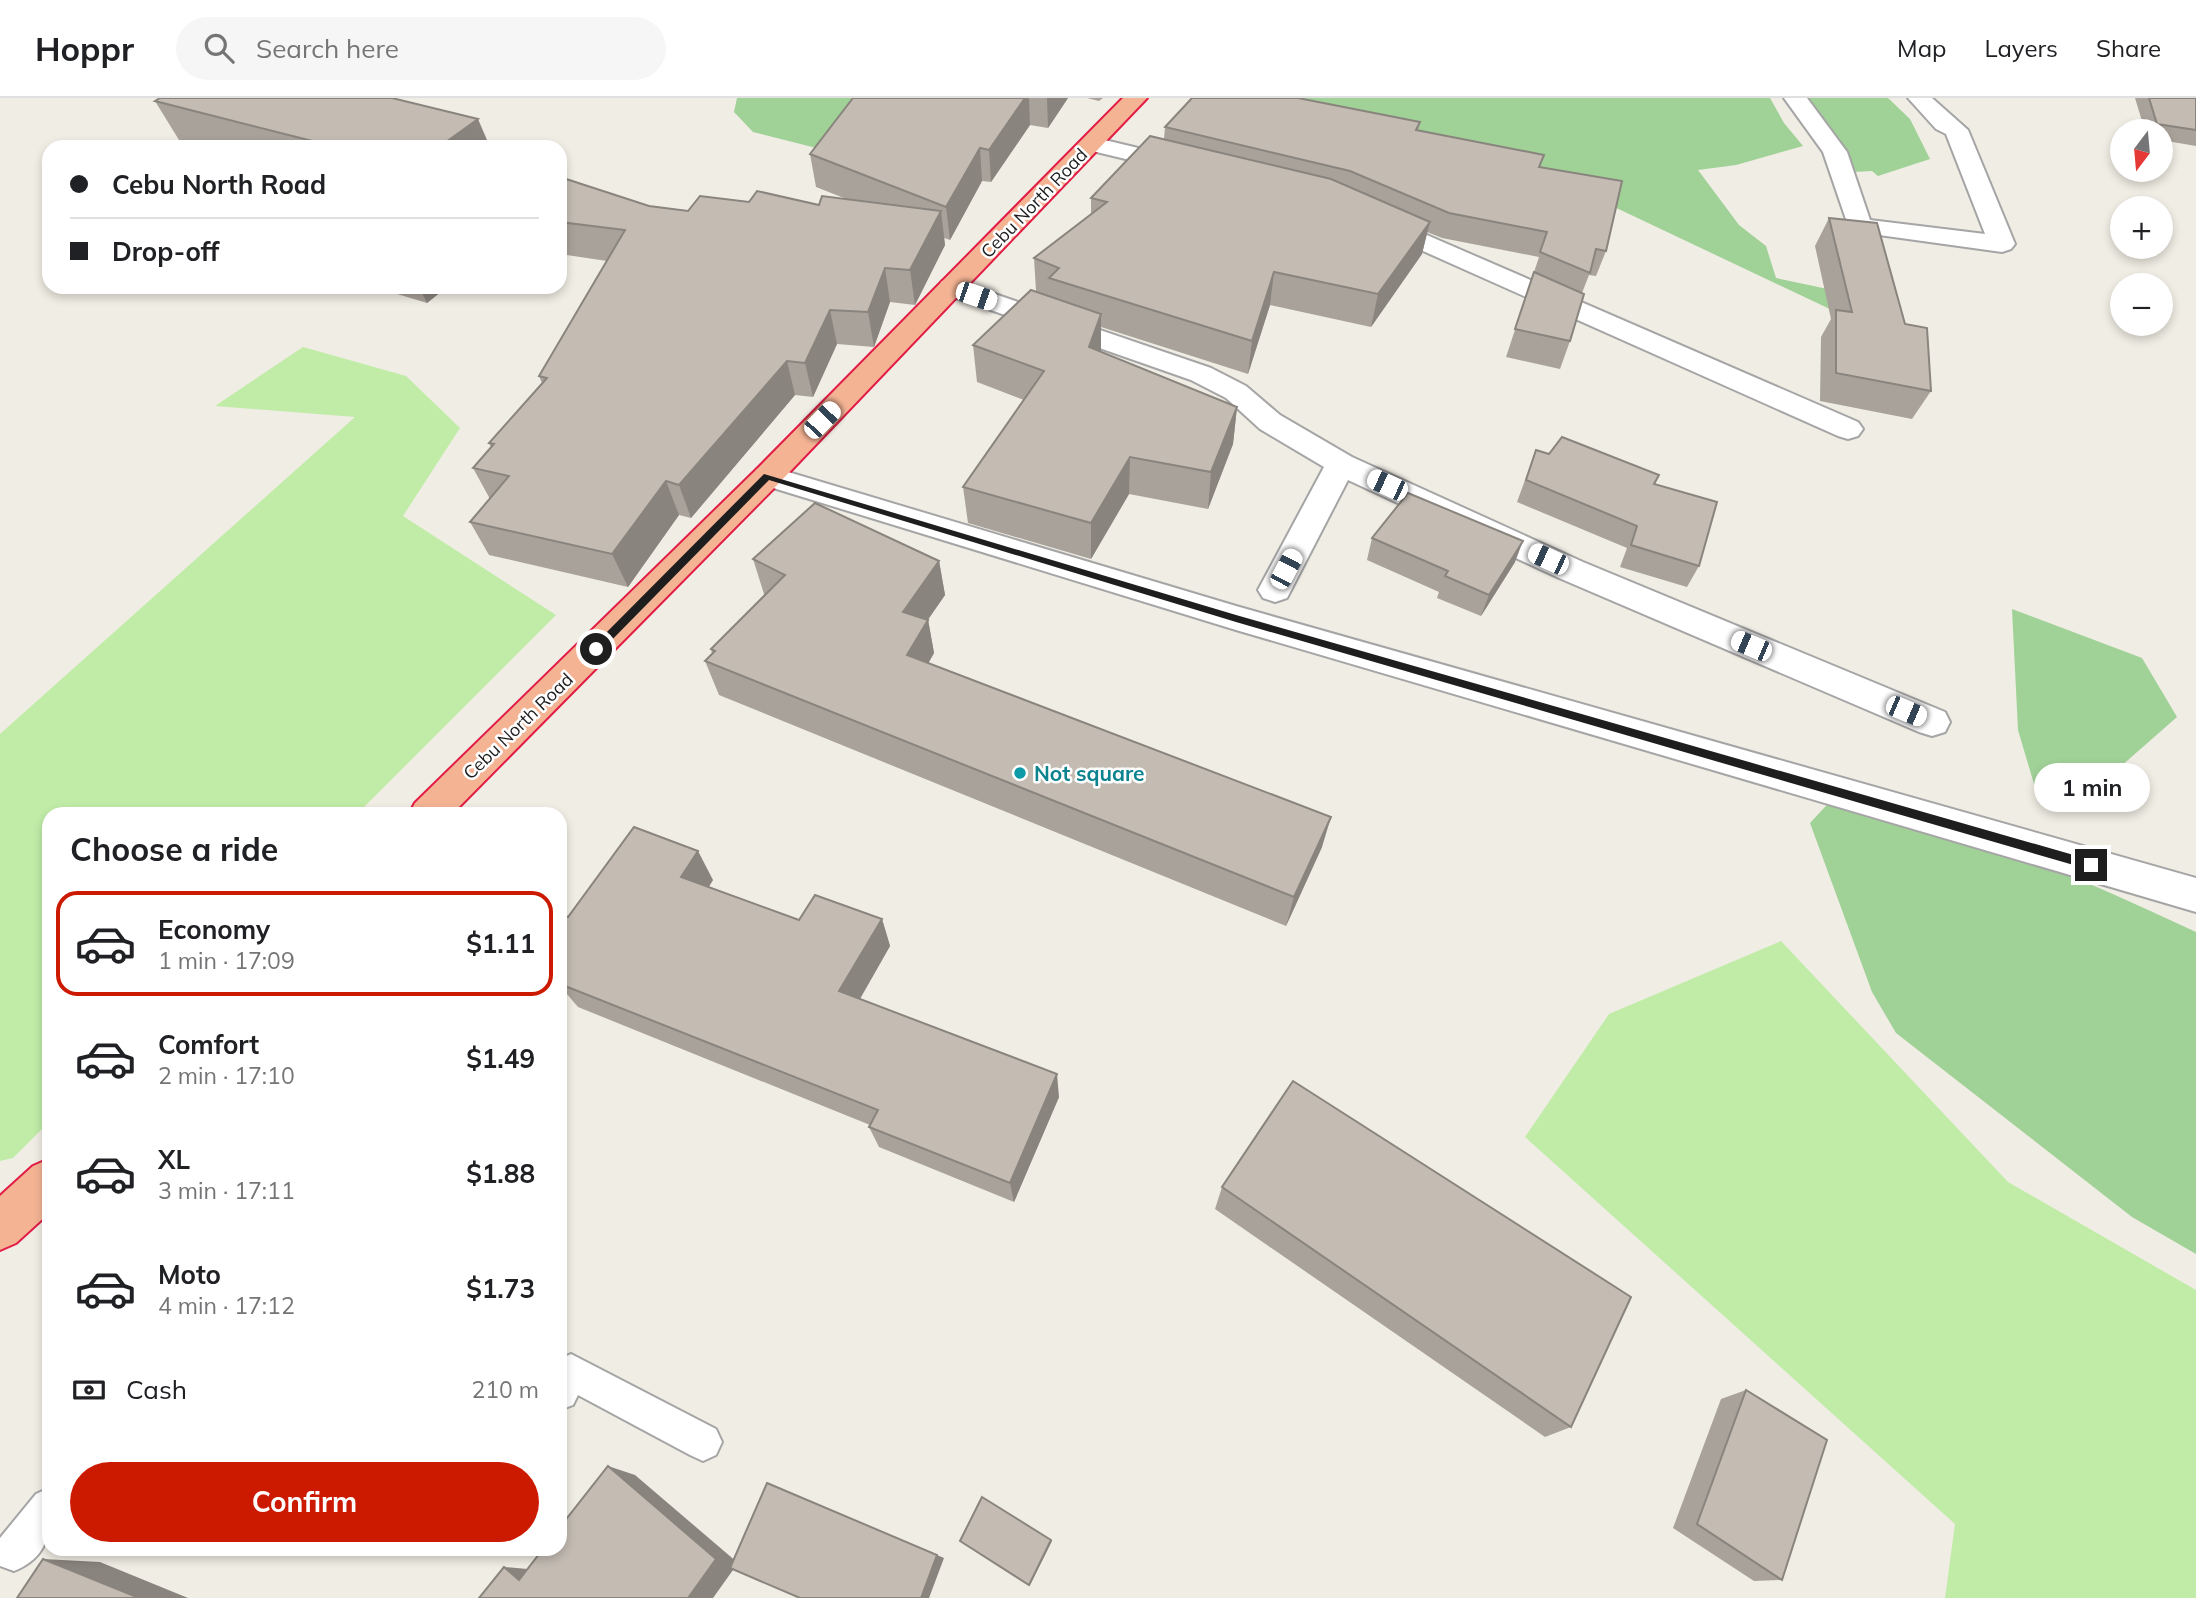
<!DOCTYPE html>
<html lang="en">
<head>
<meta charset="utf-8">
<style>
  :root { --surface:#fff; --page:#f6f6f6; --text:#202124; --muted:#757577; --line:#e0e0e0; --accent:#cc1a00 }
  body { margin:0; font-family:Mulish,sans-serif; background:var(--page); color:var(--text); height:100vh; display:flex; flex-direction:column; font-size:26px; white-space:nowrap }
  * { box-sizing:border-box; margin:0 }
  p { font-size:23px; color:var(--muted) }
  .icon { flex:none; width:38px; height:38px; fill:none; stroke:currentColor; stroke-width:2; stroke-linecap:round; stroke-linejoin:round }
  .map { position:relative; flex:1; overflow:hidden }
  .details { position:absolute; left:42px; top:709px; width:525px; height:749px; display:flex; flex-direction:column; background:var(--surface); border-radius:21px; box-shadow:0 4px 10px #0003 }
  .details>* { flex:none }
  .banner { position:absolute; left:42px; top:42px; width:525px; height:154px; border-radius:21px; box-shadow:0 4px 10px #0003; display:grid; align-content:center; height:154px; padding:0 28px; background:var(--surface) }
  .needle { width:46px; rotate:196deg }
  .tools { position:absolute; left:2110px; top:21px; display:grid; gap:14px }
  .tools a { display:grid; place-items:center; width:63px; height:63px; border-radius:50%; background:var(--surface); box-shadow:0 4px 10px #0003; font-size:35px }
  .end { position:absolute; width:32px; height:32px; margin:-16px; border:9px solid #1e1e1e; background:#fff; box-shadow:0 0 0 4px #fff }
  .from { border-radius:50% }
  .bubble { position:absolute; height:49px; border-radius:24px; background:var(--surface); box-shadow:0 4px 10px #0003; font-size:23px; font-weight:700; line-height:49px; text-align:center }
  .car { position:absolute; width:21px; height:42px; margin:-21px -10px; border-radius:9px; box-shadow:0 0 5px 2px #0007; background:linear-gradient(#fff 24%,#345 0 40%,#fff 0 76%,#345 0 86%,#fff 0) }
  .banner b { display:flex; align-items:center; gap:24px; height:66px; font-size:26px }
  .banner b+b { border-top:2px solid var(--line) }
  .banner i { width:18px; height:18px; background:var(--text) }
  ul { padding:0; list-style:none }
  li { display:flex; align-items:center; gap:21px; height:105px; margin:0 14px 10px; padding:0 14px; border:4px solid transparent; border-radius:21px }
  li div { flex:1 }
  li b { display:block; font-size:26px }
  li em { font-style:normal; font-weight:700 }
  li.current { border-color:var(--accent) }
  li>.icon { width:63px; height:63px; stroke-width:1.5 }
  h2 { padding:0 28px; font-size:32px; line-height:84px }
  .pay { display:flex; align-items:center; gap:18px; height:77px; padding:0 28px; font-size:26px }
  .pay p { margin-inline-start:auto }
  .button { display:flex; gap:14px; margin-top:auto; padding:14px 28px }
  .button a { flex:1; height:80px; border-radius:42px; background:var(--accent); color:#fff; font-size:28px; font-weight:700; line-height:80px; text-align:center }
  header { display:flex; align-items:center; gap:42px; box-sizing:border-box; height:98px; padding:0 35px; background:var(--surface); border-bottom:2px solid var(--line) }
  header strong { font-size:33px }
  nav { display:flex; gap:38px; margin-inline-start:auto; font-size:24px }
  .search { width:490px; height:63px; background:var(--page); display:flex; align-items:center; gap:18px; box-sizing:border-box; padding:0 24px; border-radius:38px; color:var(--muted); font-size:26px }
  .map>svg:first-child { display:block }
</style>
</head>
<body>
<header>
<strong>Hoppr</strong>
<div class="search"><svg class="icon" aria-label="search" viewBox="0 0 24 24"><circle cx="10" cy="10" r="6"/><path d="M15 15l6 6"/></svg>Search here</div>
<nav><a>Map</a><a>Layers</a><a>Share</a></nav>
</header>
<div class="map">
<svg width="2196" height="1500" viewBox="0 0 2196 1500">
  <rect width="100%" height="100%" fill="#f0ede4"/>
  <g fill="#c0eca7">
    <path d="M303,249L406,278L460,330L403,418L556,517L357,716H49V1024L13,1060L0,1063V636L355,319L215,308Z"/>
    <path d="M1781,843L2008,1084L2196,1192V1500H1945L1955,1426L1525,1039L1609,916Z"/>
  </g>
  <g fill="#a0d197">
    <path d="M737,0H944L844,57L753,34L734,14Z"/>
    <path d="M1248,0H1770L1784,25L1803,48L1736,67L1698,72L1739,127L1766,148L1776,180L1837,193L1834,213L1534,71Z"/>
    <path d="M1804,0H1888L1910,21L1930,61L1878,78L1872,73L1854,74Z"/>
    <path d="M2012,511L2142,560L2177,619L2103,684L2034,686L2018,632Z"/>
    <path d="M1838,695C1962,728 2080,780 2196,834V1156L2132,1119L1896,935L1872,894L1810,725Z"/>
  </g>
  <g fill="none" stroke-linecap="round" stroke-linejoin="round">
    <g stroke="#a5a5a5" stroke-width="4">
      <g id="service">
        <path d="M571,1256L716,1331L722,1344L716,1357L703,1363L690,1357L578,1297L573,1307L560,1312V1261Z"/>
        <path d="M49,1390C49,1427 55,1456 14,1473L0,1468V1440L36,1396Z"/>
      </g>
    </g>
    <g stroke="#a5a5a5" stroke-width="4">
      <g id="minor">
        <path d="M1784,0H1807L1847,54L1870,122L1985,136L1946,36L1936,31L1908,0H1932L1968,32L2015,146L2011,151L2002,154L1850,133L1823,54Z"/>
        <path d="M1092,39L1193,63L1196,68L1193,73L1184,75L1084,51L1080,46L1084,41Z"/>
        <path d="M1376,115L1858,324L1863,331L1858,338L1848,341L1838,338L1367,128L1363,123L1367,118Z"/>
        <path d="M951,181L1211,270L1246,288L1280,317L1352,359L1583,464L1945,614L1950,624L1945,634L1932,638L1919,634L1559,480L1348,382L1287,500L1275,504L1263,500L1258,492L1324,369L1260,331L1226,300L1191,282L942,195L938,189L942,183Z"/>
        <path d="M768,368L1236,508L2196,780V814L1236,532L757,385L753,378L757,371Z"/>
      </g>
    </g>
    <g stroke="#e11d47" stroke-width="4">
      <g id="trunk">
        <path d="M1123,0H1147L779,385L452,716H409L415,705L757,371Z"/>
        <path d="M49,1061V1115L16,1145L0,1152V1098L33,1068Z"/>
      </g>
    </g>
    <use href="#service" fill="#fff" fill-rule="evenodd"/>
    <use href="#minor" fill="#fff" fill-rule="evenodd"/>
    <use href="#trunk" fill="#f4b494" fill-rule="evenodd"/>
  </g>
  <g fill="#a9a29a">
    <path d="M853,0H1068L1048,30L1030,27L991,84L982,83L950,142L944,140L945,147L915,207L890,204L874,249L837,246L813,299L795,297L691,420L679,417L628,489L489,457L470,424L490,401L473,370L491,349L489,345L542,285L539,278L607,163L560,156V79L649,108L688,113L749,104L819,107L849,102L816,89L810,56Z"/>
    <path d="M1087,0H1103L1099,3Z"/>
    <path d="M2135,0H2196V48L2161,42V33H2145Z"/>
    <path d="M155,3L490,49H205L179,42Z"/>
    <path d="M1420,24L1418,33L1544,57L1540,69L1606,153L1596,178L1589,177L1582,195L1570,243L1560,271L1506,259L1539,159L1442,140L1427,134L1422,156L1371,229L1270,207L1248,276L1101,229V254L1237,309L1233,346L1208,411L1129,396L1091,461L968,425L963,389L1024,302L977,284L973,247L1050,199L1036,193L1034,160L1091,116V100L1164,41L1165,29Z"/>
    <path d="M1829,120L1905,226L1931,293L1912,321L1820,303L1821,239L1831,221L1815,148Z"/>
    <path d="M374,189H447L427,205Z"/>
    <path d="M1536,352L1549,356L1659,377L1655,386L1699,468L1687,489L1620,469L1627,450L1517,404Z"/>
    <path d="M1372,440L1515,464L1481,518L1437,500L1439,494L1367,462Z"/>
    <path d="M753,461L939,463L945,497L928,521L934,555L928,566L1322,749L1286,828L719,597L705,563L712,556L711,551L766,497L764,496Z"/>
    <path d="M713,782L709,789L799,822L882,821L890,848L860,901L1059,999L1014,1104L879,1049L869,1029L870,1027L578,909L560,888V816L568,819Z"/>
    <path d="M1222,1089L1571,1329L1545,1339L1215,1111Z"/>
    <path d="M1746,1292L1782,1482L1754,1483L1673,1430L1721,1301Z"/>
  </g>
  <g fill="#89847d">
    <path d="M1025,0H1029L1030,27L991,84L989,52Z"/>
    <path d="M1047,0H1068L1048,30Z"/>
    <path d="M478,21L490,49H439Z"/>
    <path d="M980,50L982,83L950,142L946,109Z"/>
    <path d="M941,113L945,147L915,207L910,172Z"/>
    <path d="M1430,124L1422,156L1371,229L1378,196Z"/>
    <path d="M885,170L890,204L874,249L868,214Z"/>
    <path d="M1274,174L1270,207L1248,276L1252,243Z"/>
    <path d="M419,189H447L427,205Z"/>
    <path d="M830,212L837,246L813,299L805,265Z"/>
    <path d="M1101,216V253L1089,249Z"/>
    <path d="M787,263L795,297L691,420L679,387Z"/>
    <path d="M1237,309L1233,346L1208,411L1211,374Z"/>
    <path d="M1130,359L1129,396L1091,461V425Z"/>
    <path d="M666,383L679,417L628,489L612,456Z"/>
    <path d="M1523,443L1515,464L1481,518L1489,497Z"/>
    <path d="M939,463L945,497L910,548L903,514Z"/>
    <path d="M928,522L934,555L913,591L907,557Z"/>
    <path d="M1331,719L1322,749L1286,828L1294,799Z"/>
    <path d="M698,753L713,782L697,806L681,779Z"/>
    <path d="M882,821L890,848L850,918L839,893Z"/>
    <path d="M1057,976L1059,999L1014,1104L1010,1085Z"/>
    <path d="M608,1368L635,1377L738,1465L713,1500H688Z"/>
    <path d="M780,1391L944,1460L929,1500H921Z"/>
    <path d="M1051,1442L1052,1443L1030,1487H1029Z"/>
    <path d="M43,1461L100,1464L188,1500H139Z"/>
    <path d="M504,1469L539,1472L519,1482Z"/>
  </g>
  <g fill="#c4bcb3" stroke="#89847d" stroke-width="2">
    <path d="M160,0H392L478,21L439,49H336L155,3Z"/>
    <path d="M853,0H1025L989,52L980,50L946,109L810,56Z"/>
    <path d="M1192,0H1298L1420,24L1416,32L1544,57L1539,69L1622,83L1606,153L1596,151L1590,175L1540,154L1547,134L1449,115L1350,73L1165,29Z"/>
    <path d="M2149,0H2196V32L2157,26Z"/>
    <path d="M1150,38L1331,81L1430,124L1378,196L1274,174L1252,243L1049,180L1059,170L1034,160L1107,104L1091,100Z"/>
    <path d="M560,79L649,108L688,113L700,98L749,104L757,93L819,107L822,98L941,113L910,172L885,170L868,214L830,212L805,265L787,263L679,387L666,383L612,456L470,424L509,378L473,370L494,346L489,345L547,280L539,278L625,132L560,124Z"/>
    <path d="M1829,120L1877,125L1905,226L1927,230L1931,293L1836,275V212L1852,214Z"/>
    <path d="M1534,174L1584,196L1570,243L1515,231Z"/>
    <path d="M1031,192L1101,216L1089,249L1237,309L1211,374L1130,359L1091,425L963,389L1044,273L973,247Z"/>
    <path d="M1562,339L1659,377L1654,386L1717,404L1699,468L1631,447L1637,428L1526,382L1536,352L1549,356Z"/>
    <path d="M1408,395L1523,443L1489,497L1445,478L1448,473L1372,440Z"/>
    <path d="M815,405L939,463L903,514L928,522L907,557L1331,719L1294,799L705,563L715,553L711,551L785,477L753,461Z"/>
    <path d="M634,729L698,753L681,779L799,822L815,797L882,821L839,893L1057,976L1010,1085L869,1029L878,1012L560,886V879L565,871L560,869V816L568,819Z"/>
    <path d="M1293,983L1631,1199L1571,1329L1222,1089Z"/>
    <path d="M1746,1292L1827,1342L1782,1482L1697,1426Z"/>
    <path d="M608,1368L716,1461L688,1500H479L504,1469L519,1482L543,1451H560V1429Z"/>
    <path d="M767,1385L937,1457L921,1500H800L730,1470Z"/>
    <path d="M982,1399L1051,1442L1029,1487L960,1443Z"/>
    <path d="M43,1461L139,1500H17Z"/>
  </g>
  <path fill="#1e1e1e" d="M764,376L1236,517L2091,762L2097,767L2091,772L1236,524L769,382L600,554H593V548Z"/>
  <circle fill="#0f9aa8" stroke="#fff" stroke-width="2.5" cx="1020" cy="675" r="7"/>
  <g text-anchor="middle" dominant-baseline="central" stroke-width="5" stroke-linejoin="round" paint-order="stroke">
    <g font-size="18" fill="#1e1e1e" stroke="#fff">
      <text transform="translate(1034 105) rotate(-46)">Cebu North Road</text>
      <text transform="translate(518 628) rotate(-44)">Cebu North Road</text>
    </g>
    <g font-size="21" font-weight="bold" fill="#0d838f" stroke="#fff" text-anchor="start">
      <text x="1034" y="675">Not square</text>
    </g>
  </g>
</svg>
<div class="tools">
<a><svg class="needle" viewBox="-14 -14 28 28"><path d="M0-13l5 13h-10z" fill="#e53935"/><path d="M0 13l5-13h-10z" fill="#757577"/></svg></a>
<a>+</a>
<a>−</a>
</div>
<i class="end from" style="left:596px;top:551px"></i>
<i class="end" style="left:2091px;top:767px"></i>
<div class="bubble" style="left:2034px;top:665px;width:116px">1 min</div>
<i class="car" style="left:976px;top:198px;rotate:109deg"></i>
<i class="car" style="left:822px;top:322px;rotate:44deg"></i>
<i class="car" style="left:1387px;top:387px;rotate:295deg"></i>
<i class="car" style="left:1548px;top:461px;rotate:295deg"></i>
<i class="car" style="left:1286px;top:471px;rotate:28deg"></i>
<i class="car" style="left:1751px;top:548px;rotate:293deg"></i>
<i class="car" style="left:1906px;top:613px;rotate:113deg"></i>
<div class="banner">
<b><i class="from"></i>Cebu North Road</b>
<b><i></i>Drop-off</b>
</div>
<section class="details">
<h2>Choose a ride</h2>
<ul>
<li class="current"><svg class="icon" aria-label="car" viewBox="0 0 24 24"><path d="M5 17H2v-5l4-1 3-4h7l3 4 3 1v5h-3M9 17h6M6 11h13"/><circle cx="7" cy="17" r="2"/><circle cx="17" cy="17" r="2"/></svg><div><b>Economy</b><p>1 min · 17:09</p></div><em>$1.11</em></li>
<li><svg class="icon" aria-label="car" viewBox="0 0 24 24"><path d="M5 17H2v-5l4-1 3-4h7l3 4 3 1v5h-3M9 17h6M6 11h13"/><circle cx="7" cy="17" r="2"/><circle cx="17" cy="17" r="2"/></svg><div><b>Comfort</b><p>2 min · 17:10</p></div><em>$1.49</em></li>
<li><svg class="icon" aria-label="car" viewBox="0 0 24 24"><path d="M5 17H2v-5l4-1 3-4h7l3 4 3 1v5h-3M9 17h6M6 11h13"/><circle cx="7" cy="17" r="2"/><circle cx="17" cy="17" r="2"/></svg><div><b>XL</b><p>3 min · 17:11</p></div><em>$1.88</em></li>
<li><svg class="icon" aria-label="car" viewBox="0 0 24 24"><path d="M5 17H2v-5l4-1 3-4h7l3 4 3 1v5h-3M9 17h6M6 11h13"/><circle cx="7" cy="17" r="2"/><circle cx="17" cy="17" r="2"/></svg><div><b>Moto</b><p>4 min · 17:12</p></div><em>$1.73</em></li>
</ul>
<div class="pay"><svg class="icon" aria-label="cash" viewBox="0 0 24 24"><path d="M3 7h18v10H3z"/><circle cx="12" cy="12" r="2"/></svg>Cash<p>210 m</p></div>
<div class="button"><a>Confirm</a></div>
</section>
</div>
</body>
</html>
